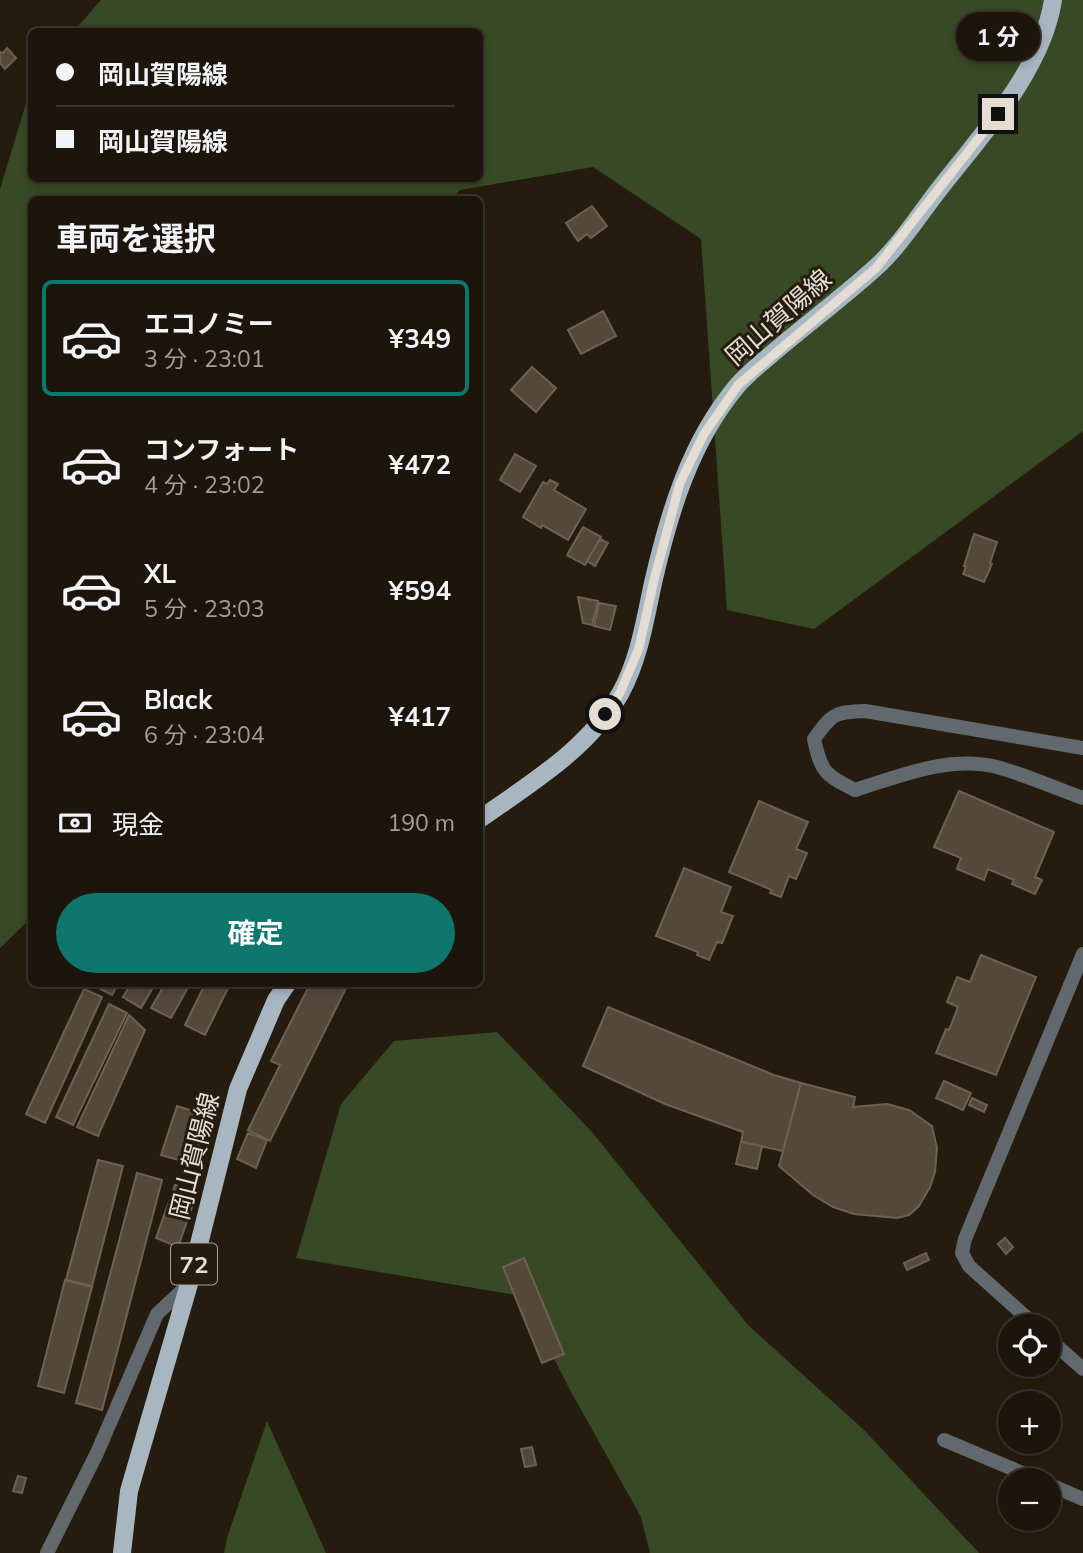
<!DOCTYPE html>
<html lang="ja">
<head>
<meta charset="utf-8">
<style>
  :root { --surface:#1c150b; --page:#292219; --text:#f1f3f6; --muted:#a09f9d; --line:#3a342c; --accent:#0f766e }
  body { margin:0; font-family:Mulish,"Noto Sans JP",sans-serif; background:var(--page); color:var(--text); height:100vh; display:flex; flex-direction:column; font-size:26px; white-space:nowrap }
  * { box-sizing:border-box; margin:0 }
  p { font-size:23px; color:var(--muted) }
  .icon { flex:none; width:38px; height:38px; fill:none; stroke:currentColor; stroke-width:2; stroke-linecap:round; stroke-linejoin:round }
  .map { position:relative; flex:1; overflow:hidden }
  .sheet { position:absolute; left:28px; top:196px; width:455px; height:791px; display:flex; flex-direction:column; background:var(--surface); border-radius:10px; box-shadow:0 4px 10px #0003,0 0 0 2px var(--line) }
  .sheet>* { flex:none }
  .banner { position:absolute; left:28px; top:28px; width:455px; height:154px; border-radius:10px; box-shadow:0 4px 10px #0003,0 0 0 2px var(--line); display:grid; align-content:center; height:154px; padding:0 28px; background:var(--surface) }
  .buttons { position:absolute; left:998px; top:1314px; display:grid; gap:14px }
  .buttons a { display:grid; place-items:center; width:63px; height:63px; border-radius:50%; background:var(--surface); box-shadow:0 4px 10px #0003,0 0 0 2px var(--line); font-size:35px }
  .end { position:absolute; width:32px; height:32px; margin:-16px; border:9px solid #e3ddd4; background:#111; box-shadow:0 0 0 4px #111 }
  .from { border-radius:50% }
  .bubble { position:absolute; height:49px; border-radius:24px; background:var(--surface); box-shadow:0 4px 10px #0003,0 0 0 2px var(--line); font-size:23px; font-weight:700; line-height:49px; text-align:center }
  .banner b { display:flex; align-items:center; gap:24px; height:66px; font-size:26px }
  .banner b+b { border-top:2px solid var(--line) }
  .banner i { width:18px; height:18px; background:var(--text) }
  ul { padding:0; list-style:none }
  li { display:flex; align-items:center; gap:21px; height:116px; margin:0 14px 10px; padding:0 14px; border:4px solid transparent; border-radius:10px }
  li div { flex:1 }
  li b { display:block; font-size:26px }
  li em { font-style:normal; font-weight:700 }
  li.current { border-color:var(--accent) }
  li>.icon { width:63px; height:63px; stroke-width:1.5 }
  h2 { padding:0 28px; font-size:32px; line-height:84px }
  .pay { display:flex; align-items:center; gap:18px; height:77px; padding:0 28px; font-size:26px }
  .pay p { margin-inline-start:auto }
  .button { display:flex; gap:14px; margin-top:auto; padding:14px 28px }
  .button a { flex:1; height:80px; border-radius:42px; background:var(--accent); color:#fff; font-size:28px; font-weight:700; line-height:80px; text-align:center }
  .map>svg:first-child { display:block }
</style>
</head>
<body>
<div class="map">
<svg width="1083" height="1553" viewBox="0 0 1083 1553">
  <rect width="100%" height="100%" fill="#251c0f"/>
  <g fill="#374a25">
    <path d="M101,0H1083V431L814,629L727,610L701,239L593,167L460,190L451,199L32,200V917L0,948V189L31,87L32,178H480V32L74,31Z"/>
    <path d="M497,1032L592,1132L748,1325L864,1430L979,1553H650L641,1517L570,1390L522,1296L296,1258L341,1104L394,1041Z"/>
    <path d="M267,1421L326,1553H224L227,1538Z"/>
  </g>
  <g fill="#53483a" stroke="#6d6153" stroke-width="2">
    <path d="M7,48L16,58L5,69L0,63V52L3,53Z"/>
    <path d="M592,206L607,226L591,238L587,234L578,241L566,223Z"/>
    <path d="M603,311L616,336L581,354L568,330Z"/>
    <path d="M532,367L556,388L536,412L511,390Z"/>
    <path d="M515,454L536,466L520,492L500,480Z"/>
    <path d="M550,480L558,484L554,490L586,509L568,540L542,525L541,528L523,517L543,482L547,484Z"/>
    <path d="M583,527L601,537L585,565L567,555Z"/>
    <path d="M974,534L997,542L990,563L992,564L984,582L963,574L966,567L964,566Z"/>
    <path d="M600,539L608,543L595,566L587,561Z"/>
    <path d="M578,597L598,601L592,625L583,623Z"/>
    <path d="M599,603L616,606L610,630L594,626Z"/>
    <path d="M959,791L1054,832L1035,877L1042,880L1035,894L1012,884L1014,880L988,869L984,880L957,869L961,858L934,847Z"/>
    <path d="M759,801L808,822L796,849L807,853L796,879L789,876L781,897L770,893L772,890L729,872Z"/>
    <path d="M684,868L731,887L721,912L733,916L722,943L717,942L709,960L697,955L698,952L656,936Z"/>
    <path d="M981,955L1036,977L996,1075L936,1053L946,1029L949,1030L958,1007L947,1002L957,977L970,982Z"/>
    <path d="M91,984H118L112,995Z"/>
    <path d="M131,984H155L141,1008L123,997Z"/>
    <path d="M165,984H190L171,1018L151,1008Z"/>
    <path d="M205,984H230L205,1035L185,1025Z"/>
    <path d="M310,984H348L270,1141L248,1130L280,1065L271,1061Z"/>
    <path d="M84,989L102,997L45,1123L26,1114Z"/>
    <path d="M109,1004L127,1013L73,1125L56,1117Z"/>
    <path d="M608,1007L774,1075L801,1083L783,1151L741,1142L743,1132L665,1104L583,1066Z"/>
    <path d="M129,1015L145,1030L98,1136L77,1127Z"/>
    <path d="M944,1081L971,1093L963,1110L936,1098Z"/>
    <path d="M801,1083L855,1097L853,1107L887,1104L909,1110L932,1126L937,1148L935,1172L930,1187L919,1206L909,1215L897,1218L854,1214L833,1207L813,1195L779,1166Z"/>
    <path d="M972,1098L987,1105L984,1112L969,1105Z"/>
    <path d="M177,1106L199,1113V1116L207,1119L193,1164L161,1155Z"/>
    <path d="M248,1133L267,1140L256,1168L237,1159Z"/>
    <path d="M741,1142L762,1146L757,1169L736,1164Z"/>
    <path d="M98,1160L123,1166L92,1286L66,1280Z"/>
    <path d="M137,1173L162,1180L102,1410L76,1403Z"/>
    <path d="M175,1185L197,1193L178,1247L156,1238Z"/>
    <path d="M1005,1238L1013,1247L1006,1254L998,1244Z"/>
    <path d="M926,1253L929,1260L907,1270L904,1263Z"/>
    <path d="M524,1258L564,1354L542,1363L503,1267Z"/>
    <path d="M65,1280L92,1287L64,1393L38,1386Z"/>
    <path d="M532,1447L536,1465L525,1467L521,1449Z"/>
    <path d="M18,1476L26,1478L22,1493L13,1491Z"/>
  </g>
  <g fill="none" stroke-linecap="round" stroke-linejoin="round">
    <g stroke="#62696e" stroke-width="14">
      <path d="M855,790C900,776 949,755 997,767C1026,775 1055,788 1083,798"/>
      <path d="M1036,1326L969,1266L962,1253L965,1239L1083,954"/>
      <path d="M1048,1338L1083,1369"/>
      <path d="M944,1440L1039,1480"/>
      <path d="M1048,1484L1083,1499"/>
      <path d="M47,1553L97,1453L157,1314L189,1284"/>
    </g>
    <path stroke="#62696e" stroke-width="14" d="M855,790C825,775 821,772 814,739C832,714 834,712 865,711L1083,748"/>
    <g stroke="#a7b6c1" stroke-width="18">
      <path d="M480,819C531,783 588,749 620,694C639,660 645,620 653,583C669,513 690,442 737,386C749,372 766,359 780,347C811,321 844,296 874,269C898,248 917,218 937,192C980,136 1042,72 1053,0"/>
      <path d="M122,1553L129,1491L189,1284L238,1089L276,1000L287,984"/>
    </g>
  </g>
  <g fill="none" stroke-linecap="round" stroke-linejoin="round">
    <path stroke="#e3ddd4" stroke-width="9" d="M605,714L620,693L639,648L654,580L680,483L704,434L738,385L876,268L998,114"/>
  </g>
  <g text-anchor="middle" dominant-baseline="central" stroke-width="6" stroke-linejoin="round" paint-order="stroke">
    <rect fill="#251c0f" stroke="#aaa399" stroke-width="2" x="171" y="1243.5" width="46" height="41" rx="5"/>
    <g font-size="24" font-weight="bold" fill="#e3ddd4">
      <text x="194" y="1264">72</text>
    </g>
    <g font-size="26" fill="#e3ddd4" stroke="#251c0f">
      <text transform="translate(778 317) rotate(-41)">岡山賀陽線</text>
      <text transform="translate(194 1156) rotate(-76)">岡山賀陽線</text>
    </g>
  </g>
</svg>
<div class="buttons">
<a><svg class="icon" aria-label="locate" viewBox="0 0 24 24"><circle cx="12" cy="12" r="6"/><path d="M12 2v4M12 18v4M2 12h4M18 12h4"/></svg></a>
<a>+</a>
<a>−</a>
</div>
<i class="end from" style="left:605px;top:714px"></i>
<i class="end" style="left:998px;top:114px"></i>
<div class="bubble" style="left:956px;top:12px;width:84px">1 分</div>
<div class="banner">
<b><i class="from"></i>岡山賀陽線</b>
<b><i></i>岡山賀陽線</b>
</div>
<section class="sheet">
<h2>車両を選択</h2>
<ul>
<li class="current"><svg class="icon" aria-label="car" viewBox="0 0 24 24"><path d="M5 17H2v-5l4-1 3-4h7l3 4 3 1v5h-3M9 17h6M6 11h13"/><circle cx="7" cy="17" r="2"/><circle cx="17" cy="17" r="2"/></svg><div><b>エコノミー</b><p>3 分 · 23:01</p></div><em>¥349</em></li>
<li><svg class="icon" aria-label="car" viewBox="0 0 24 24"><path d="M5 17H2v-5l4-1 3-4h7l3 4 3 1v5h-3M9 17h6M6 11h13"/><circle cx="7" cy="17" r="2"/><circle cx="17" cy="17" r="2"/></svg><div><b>コンフォート</b><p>4 分 · 23:02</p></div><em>¥472</em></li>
<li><svg class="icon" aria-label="car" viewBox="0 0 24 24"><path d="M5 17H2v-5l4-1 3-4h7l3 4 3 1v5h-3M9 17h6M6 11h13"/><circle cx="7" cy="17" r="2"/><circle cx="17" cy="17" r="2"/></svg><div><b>XL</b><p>5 分 · 23:03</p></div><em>¥594</em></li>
<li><svg class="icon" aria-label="car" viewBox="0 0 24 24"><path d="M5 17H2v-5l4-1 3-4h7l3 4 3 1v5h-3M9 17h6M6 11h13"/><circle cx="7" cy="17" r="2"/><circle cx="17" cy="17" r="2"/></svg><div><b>Black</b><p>6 分 · 23:04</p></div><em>¥417</em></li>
</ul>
<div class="pay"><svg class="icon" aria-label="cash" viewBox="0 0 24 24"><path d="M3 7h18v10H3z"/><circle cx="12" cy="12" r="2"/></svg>現金<p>190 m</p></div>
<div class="button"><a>確定</a></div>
</section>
</div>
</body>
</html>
